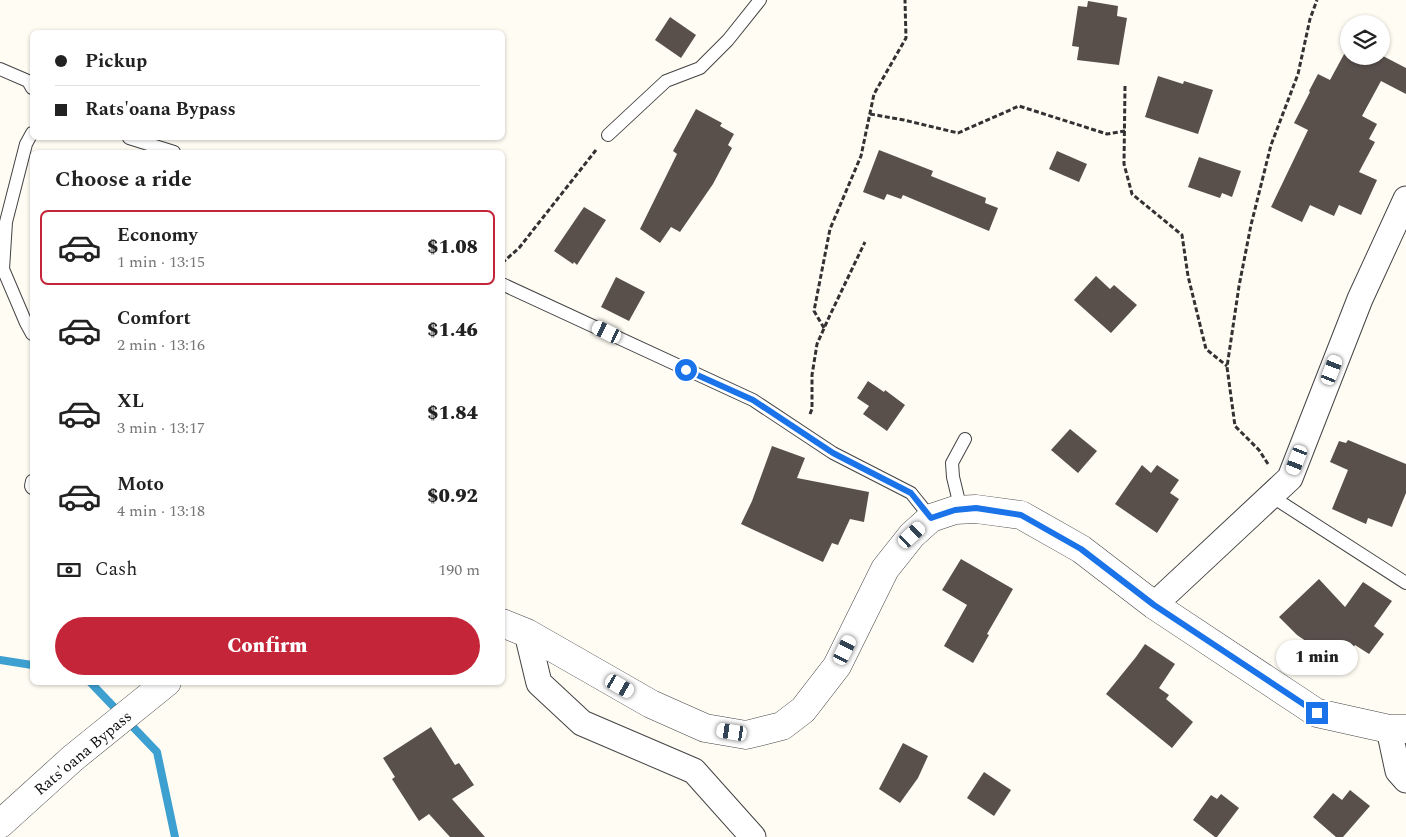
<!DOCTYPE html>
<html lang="en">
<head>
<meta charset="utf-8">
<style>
  :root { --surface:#fff; --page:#f2f2f2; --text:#222; --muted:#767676; --line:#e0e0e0; --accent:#c42538 }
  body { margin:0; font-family:Spectral,serif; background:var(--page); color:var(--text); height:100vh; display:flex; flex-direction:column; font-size:19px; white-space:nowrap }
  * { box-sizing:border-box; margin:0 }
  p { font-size:16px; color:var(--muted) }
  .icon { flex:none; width:28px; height:28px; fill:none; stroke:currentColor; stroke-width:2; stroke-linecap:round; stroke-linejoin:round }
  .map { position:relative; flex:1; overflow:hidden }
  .sheet { position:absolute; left:30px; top:150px; width:475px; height:535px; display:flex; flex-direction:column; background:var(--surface); border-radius:8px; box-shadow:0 1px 4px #0004 }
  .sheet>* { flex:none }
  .top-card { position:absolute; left:30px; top:30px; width:475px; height:110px; border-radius:8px; box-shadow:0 1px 4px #0004; display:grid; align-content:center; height:110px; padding:0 25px; background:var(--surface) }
  .buttons { position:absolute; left:1340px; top:15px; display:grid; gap:10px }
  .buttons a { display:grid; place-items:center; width:50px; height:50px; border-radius:50%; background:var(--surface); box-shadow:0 1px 4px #0004; font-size:25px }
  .end { position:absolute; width:22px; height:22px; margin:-11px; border:6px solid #1a73e8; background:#fff; box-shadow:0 0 0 2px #fff }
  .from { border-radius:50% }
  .bubble { position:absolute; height:35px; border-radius:18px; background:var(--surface); box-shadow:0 1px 4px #0004; font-size:16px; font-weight:800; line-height:35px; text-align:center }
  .car { position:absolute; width:15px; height:30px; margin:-15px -8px; border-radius:6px; box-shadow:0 0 4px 1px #0007; background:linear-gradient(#fff 24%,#345 0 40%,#fff 0 76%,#345 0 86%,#fff 0) }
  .top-card b { display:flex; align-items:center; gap:18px; height:48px; font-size:19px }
  .top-card b+b { border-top:1px solid var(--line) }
  .top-card i { width:12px; height:12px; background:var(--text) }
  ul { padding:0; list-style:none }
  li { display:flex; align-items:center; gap:15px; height:75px; margin:0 10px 8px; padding:0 15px; border:2px solid transparent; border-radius:8px }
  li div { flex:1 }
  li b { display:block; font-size:19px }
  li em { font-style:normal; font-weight:800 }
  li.selected { border-color:var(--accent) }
  li>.icon { width:45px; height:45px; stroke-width:1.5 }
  h2 { padding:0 25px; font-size:22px; line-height:60px }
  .pay { display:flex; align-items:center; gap:12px; height:55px; padding:0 25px; font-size:19px }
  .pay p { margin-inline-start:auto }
  .cta { display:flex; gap:10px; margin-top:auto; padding:10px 25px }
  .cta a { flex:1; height:58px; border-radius:30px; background:var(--accent); color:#fff; font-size:20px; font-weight:800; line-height:58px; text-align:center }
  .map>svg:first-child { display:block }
</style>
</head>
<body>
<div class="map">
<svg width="1406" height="837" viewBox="0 0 1406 837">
  <rect width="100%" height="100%" fill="#fffcf4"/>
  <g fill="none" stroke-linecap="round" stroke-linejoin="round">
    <g stroke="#3da0d0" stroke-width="8">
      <path d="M0,660L32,665"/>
      <path d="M90,682L157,752L175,837"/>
    </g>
  </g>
  <g fill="#59504c">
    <path d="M1088,1L1118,6L1117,16L1127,18L1119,65L1077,60L1079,47L1072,46L1078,6L1087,7Z"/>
    <path d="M670,17L696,35L681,58L655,40Z"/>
    <path d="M1349,45V56H1381V55L1406,68V94L1381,81L1362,116L1377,124L1369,139L1375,142L1359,172L1377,180L1361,215L1339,205L1334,216L1310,205L1302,222L1271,207L1308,130L1294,123L1310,92L1309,91L1318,74L1330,80Z"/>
    <path d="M1158,76L1183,84L1184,81L1213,90L1198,134L1145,117Z"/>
    <path d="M696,109L722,123L720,126L734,134L728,145L732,148L713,184L680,232L671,227L660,243L640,229L677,154L673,151Z"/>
    <path d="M879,150L933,171L931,176L986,198L985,203L998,208L989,231L903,195L901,199L887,194L884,200L863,192Z"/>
    <path d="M1057,151L1087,164L1079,182L1049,169Z"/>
    <path d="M1199,157L1241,171L1232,197L1222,193L1220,198L1188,187Z"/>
    <path d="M584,207L606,220L577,265L574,262L573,264L554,251Z"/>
    <path d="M1096,276L1110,289L1114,285L1137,305L1111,333L1074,300Z"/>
    <path d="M616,277L645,292L629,321L601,307Z"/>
    <path d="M868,381L884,392L885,390L905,405L887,431L863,414L869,406L857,398Z"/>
    <path d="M1070,429L1097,451L1078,473L1051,450Z"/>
    <path d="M1348,440L1406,464V493L1392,527L1368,518L1366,524L1332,509L1348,470L1330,462L1339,441L1346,443Z"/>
    <path d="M772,446L805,458L797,478L869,492L864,522L850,519L838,545L832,543L823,562L741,524L752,501Z"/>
    <path d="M1142,465L1151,473L1157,465L1179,480L1170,493L1179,499L1157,533L1115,504Z"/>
    <path d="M961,559L1013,589L987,634L989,635L973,663L944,646L967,605L942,590Z"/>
    <path d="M1319,579L1345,607L1363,582L1392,601L1374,626L1384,634L1369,654L1355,645L1341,665L1297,635L1279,617Z"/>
    <path d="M1145,644L1175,664L1159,688L1169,695L1166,699L1193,722L1172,748L1106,694L1136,657Z"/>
    <path d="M431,727L455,765L459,763L474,785L452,799L485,837H450L429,814L419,821L392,779L395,777L383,758Z"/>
    <path d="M903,743L928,756L918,778L900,803L879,789Z"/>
    <path d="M984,772L1011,790L994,816L967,798Z"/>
    <path d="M1350,790L1370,806L1343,837H1336L1313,817L1333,793L1342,800Z"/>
    <path d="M1221,794L1239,808L1217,837H1215L1193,820L1211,795L1217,799Z"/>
  </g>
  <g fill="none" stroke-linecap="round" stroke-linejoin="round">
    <g stroke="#434343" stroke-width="14">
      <g id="service">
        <path d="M0,69L28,81L32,88"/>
        <path d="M32,133L26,144L6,222L3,269L26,323L32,334"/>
        <path d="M608,135L666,81L700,68L728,40L760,0"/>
        <path d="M129,138L174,152"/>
        <path d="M502,284L753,400L833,453L911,493L931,518"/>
        <path d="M32,481L31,486L32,488"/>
        <path d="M1271,496L1406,583"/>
        <path d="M961,510L953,477L952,463L965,439"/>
      </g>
    </g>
    <g stroke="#434343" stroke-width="27">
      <g id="minor">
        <path d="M1154,605L1290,478L1360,299L1406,199"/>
        <path d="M527,633L539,683L582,723L694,771L753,837"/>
        <path d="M1389,729L1398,771L1406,780"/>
      </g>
    </g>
    <g stroke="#434343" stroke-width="29">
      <g id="tertiary">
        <path d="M502,623L527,633L651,704L705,728L746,735L782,726L803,710L837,666L885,569L912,535L931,518L955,510L976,509L1021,515L1081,549L1154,605L1317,713L1389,729H1406"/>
        <path d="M0,824L73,758L167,682"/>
      </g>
    </g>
    <g stroke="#323232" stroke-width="3" stroke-dasharray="5 2.5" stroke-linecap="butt">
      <path d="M1125,86L1124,164L1132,194L1182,235L1188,276L1206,349L1227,366"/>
      <path d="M870,114L904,120L958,133L1019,106L1107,134L1125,131"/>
      <path d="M502,263L519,248L596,150"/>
      <path d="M824,328L814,311L830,229L861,156L874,94L906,38L905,0"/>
      <path d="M810,414L812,409V375L817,344L830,315L865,242"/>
      <path d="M1268,464L1259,450L1235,426L1227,367L1239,286L1251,225L1271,145L1298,74L1310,19L1317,0"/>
    </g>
    <use href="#service" stroke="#fff" stroke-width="12"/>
    <use href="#minor" stroke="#fff" stroke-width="25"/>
    <use href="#tertiary" stroke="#fff" stroke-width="28"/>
  </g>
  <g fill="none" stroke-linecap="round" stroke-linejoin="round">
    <path stroke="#1a73e8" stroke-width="6" d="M686,370L753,400L833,453L911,493L931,518L955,510L976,508L1021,515L1081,549L1154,605L1317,713"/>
  </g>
  <g text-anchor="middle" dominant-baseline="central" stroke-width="5" stroke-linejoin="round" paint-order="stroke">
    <g font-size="16" fill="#101010" stroke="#fff">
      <text transform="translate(83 753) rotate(-40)">Rats'oana Bypass</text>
    </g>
  </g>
</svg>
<div class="buttons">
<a><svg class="icon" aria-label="layers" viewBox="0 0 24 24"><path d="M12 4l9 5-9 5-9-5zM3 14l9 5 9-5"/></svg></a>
</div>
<i class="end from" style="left:686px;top:370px"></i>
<i class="end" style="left:1317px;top:713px"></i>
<div class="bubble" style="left:1276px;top:640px;width:82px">1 min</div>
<i class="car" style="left:607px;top:332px;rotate:296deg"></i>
<i class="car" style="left:1332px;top:370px;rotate:21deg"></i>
<i class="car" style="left:1297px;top:460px;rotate:201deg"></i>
<i class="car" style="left:912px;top:535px;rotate:47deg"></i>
<i class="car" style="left:845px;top:650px;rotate:26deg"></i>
<i class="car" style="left:620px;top:686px;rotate:120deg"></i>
<i class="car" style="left:732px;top:732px;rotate:279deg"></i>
<div class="top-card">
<b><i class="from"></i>Pickup</b>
<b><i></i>Rats'oana Bypass</b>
</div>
<section class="sheet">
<h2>Choose a ride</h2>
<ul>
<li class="selected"><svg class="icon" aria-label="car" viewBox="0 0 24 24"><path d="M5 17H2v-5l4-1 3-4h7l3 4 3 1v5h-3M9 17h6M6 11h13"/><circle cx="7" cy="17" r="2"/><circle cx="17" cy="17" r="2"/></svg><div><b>Economy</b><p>1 min · 13:15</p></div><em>$1.08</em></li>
<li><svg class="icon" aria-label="car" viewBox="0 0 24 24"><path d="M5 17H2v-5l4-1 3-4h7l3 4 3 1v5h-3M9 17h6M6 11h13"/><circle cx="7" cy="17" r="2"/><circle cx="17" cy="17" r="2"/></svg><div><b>Comfort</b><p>2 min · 13:16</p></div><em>$1.46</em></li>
<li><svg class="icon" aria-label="car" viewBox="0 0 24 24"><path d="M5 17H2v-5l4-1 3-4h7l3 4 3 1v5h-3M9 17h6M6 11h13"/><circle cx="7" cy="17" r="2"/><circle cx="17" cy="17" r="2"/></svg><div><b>XL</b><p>3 min · 13:17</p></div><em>$1.84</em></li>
<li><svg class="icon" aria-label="car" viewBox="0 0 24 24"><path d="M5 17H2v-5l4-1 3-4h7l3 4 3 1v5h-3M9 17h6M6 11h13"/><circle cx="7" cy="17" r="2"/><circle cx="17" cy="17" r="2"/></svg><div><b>Moto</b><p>4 min · 13:18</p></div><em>$0.92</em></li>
</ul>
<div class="pay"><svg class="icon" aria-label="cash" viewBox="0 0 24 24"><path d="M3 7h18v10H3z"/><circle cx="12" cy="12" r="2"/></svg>Cash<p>190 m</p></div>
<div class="cta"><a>Confirm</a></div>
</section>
</div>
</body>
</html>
